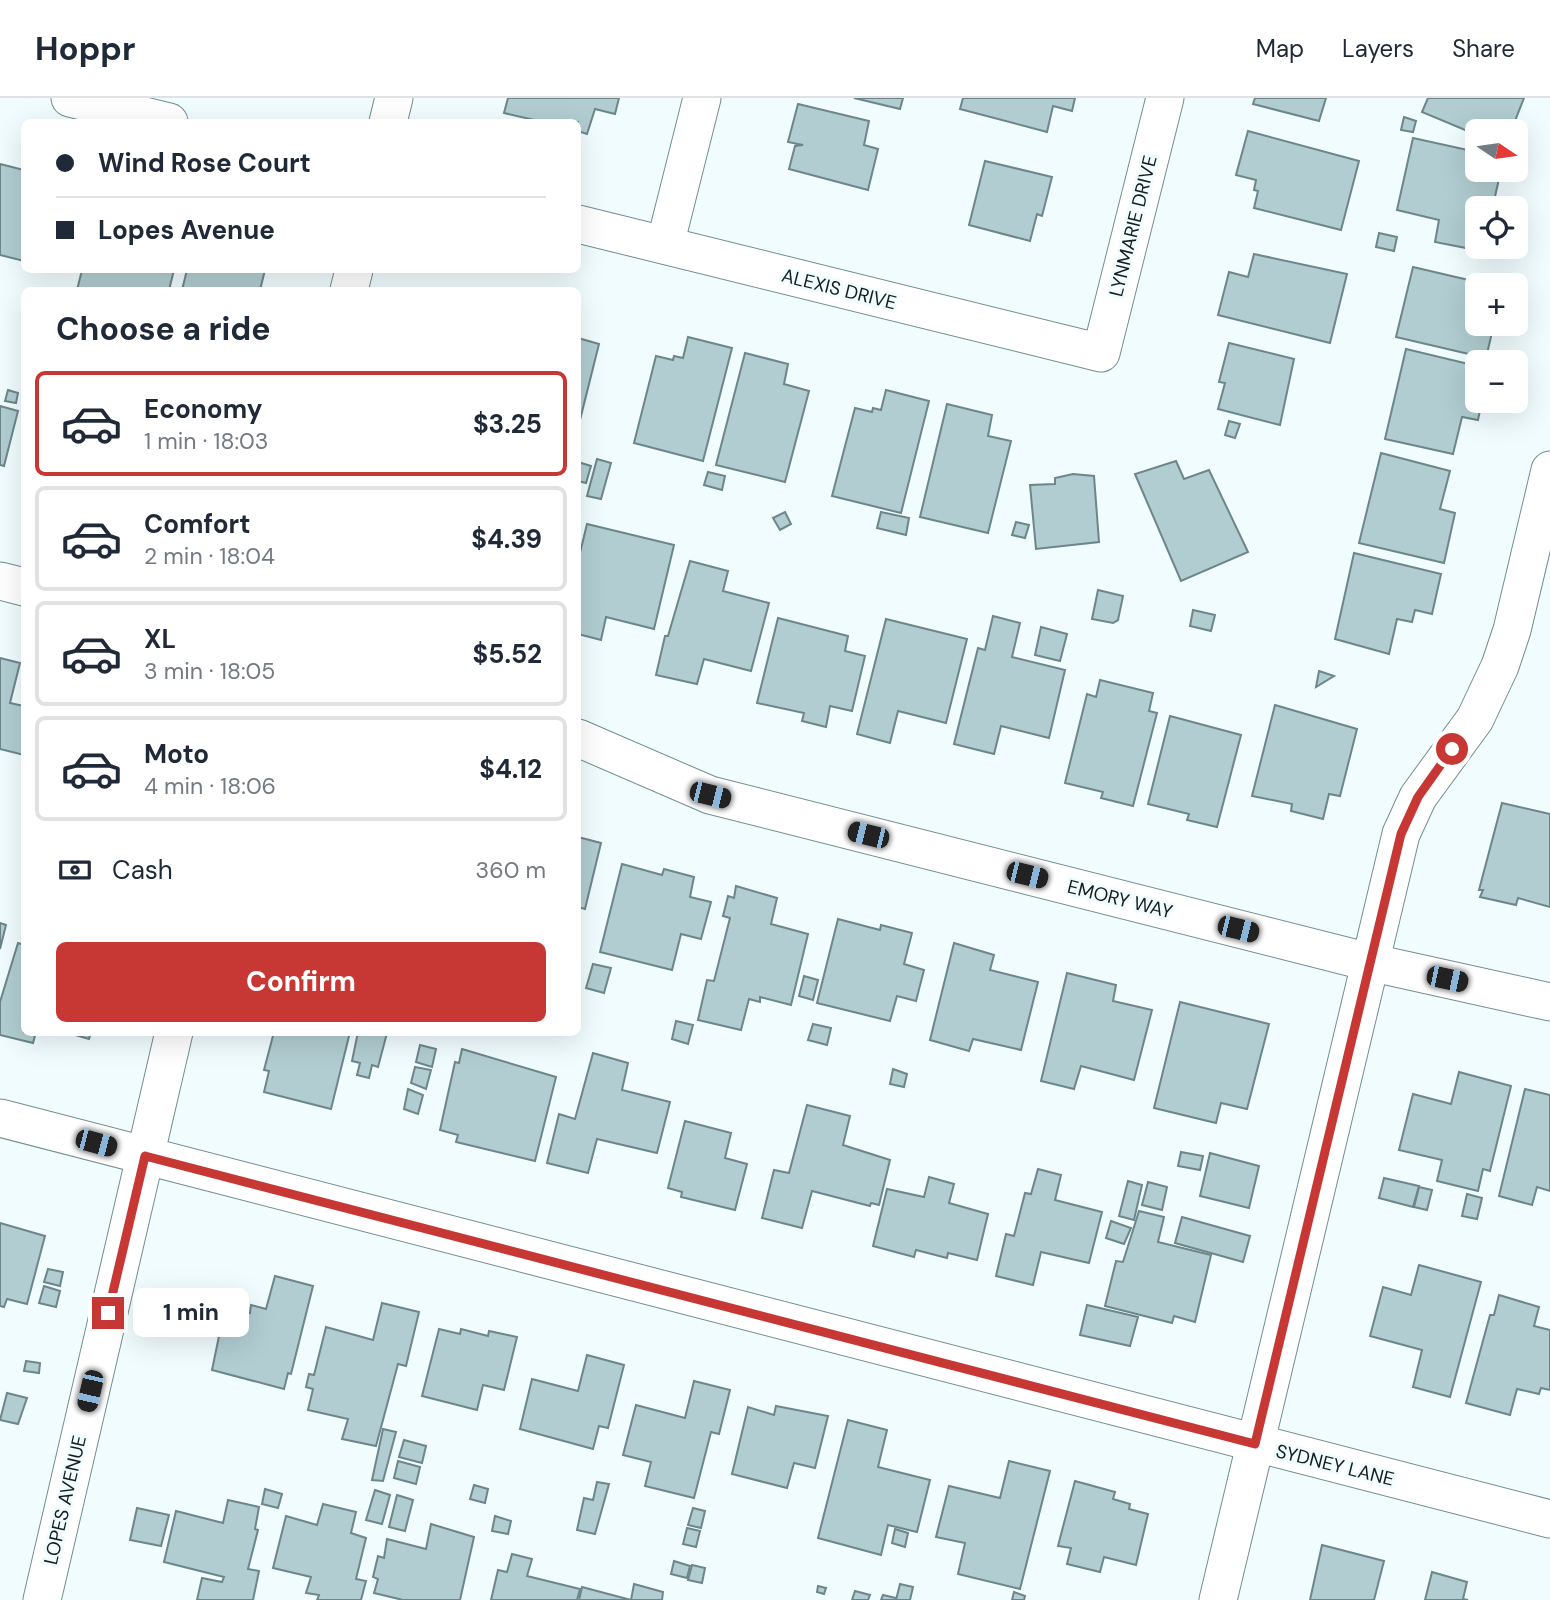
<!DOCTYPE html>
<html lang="en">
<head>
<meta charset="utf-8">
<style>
  :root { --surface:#fff; --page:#f6f6f7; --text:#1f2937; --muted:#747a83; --line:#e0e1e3; --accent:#c73835 }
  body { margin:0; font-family:"DM Sans",sans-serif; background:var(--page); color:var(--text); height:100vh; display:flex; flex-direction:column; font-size:26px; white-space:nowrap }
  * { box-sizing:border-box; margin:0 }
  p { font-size:23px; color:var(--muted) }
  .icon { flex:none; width:38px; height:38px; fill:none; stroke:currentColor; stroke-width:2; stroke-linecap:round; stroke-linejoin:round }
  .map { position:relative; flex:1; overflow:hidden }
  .details { position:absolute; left:21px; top:189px; width:560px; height:749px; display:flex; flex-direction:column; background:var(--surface); border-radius:10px; box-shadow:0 7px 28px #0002 }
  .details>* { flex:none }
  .hud { position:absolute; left:21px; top:21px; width:560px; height:154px; border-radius:10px; box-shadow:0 7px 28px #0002; display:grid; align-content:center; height:154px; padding:0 35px; background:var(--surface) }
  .needle { width:46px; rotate:103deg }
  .buttons { position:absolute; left:1465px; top:21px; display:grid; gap:14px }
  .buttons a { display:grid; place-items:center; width:63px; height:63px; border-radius:10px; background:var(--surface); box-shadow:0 7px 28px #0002; font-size:35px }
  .end { position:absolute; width:32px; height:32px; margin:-16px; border:9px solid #c73835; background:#fff; box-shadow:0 0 0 4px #fff }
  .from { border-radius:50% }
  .bubble { position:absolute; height:49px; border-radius:10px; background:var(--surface); box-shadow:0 7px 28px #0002; font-size:23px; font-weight:700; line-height:49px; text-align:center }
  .car { position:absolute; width:21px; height:42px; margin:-21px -10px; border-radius:9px; box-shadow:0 0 5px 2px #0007; background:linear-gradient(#222 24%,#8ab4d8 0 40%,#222 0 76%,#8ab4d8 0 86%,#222 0) }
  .hud b { display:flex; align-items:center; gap:24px; height:66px; font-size:26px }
  .hud b+b { border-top:2px solid var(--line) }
  .hud i { width:18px; height:18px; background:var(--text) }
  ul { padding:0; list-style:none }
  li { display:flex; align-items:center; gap:21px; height:105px; margin:0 14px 10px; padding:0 21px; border:4px solid var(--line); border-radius:10px }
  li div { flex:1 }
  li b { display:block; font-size:26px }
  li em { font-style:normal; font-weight:700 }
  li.on { border-color:var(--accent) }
  li>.icon { width:63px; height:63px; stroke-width:1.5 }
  h2 { padding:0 35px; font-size:32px; line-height:84px }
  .pay { display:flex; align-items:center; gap:18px; height:77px; padding:0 35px; font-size:26px }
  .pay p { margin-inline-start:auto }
  .action { display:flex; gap:14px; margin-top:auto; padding:14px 35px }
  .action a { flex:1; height:80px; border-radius:10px; background:var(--accent); color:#fff; font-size:28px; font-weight:700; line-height:80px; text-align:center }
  header { display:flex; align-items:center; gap:42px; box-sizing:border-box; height:98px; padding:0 35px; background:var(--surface); border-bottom:2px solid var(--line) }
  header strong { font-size:33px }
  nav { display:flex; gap:38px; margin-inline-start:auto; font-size:24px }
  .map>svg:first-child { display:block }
</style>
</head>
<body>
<header>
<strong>Hoppr</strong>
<nav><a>Map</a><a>Layers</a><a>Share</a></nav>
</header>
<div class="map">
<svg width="1550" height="1502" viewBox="0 0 1550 1502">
  <rect width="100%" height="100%" fill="#f1fcfe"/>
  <g fill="#b1cdd1" stroke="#6c868a" stroke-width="2">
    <path d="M508,0H619L615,16L595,11L587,36L578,33V24H543L504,15Z"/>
    <path d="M854,0H903L900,11Z"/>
    <path d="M963,0H1075L1072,13L1053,8L1047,34L960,11Z"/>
    <path d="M1255,0H1326L1319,23L1253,6Z"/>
    <path d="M1428,0H1524L1511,33H1477V37L1422,14Z"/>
    <path d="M798,6L869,23L864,47L878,51L868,92L789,71L795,48L803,47L788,44Z"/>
    <path d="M1404,19L1416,23L1413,34L1401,32Z"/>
    <path d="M1248,33L1359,63L1341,132L1254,110L1258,93L1254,92L1256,82L1236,77Z"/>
    <path d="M1413,40L1477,54V72H1501L1494,103L1500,104L1499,110H1477V129L1471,127L1466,150L1435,144L1439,122L1397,112Z"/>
    <path d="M985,63L1052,79L1042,118L1037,116L1030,143L969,127Z"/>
    <path d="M0,66L24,72V163L0,157Z"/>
    <path d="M1379,135L1397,139L1394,153L1376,149Z"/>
    <path d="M1254,156L1347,176L1330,245L1218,217L1229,174L1248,179Z"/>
    <path d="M1413,169L1490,187H1477V226H1494L1486,260L1396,239Z"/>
    <path d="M82,172H174L169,192H77Z"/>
    <path d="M187,172H265L260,192H182Z"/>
    <path d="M688,239L732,250L703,363L634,345L656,258L673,262L674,258L683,260Z"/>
    <path d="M578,240L599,246L578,330Z"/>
    <path d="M1229,245L1294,261L1280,327L1218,311L1225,285L1219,284Z"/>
    <path d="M1406,251L1477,268V303H1482L1478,322L1462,319L1453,356L1385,341Z"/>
    <path d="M745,255L788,266L784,286L809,293L785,384L716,367Z"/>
    <path d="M8,292L18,295L16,305L5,303Z"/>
    <path d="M886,292L929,303L901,415L832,398L855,310L872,314L873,310L881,312Z"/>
    <path d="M947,306L992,317L988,338L1011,343L988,435L920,419Z"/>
    <path d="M0,308L18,313L4,368L0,367Z"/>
    <path d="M1229,323L1240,326L1235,340L1225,337Z"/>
    <path d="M1381,355L1450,373L1440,411L1455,415L1444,465L1359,445Z"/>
    <path d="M597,361L611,365L601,401L587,398Z"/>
    <path d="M1176,363L1184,381L1209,372L1248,454L1181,483L1135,376Z"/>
    <path d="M578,364L591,368L586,385L578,383Z"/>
    <path d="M708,374L725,378L722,392L704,387Z"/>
    <path d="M1073,376L1094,378L1099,444L1036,451L1030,387L1055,386V380Z"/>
    <path d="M785,414L791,426L780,432L773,420Z"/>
    <path d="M881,414L909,420L906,437L877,430Z"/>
    <path d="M1016,424L1029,427L1025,440L1012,437Z"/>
    <path d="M587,426L674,447L654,531L606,519L601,542L578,536V463Z"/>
    <path d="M1354,455L1441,476L1432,516L1415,512L1412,524L1397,521L1389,556L1335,541Z"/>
    <path d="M690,463L728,473L723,493L769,505L751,573L704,561L697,586L656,577L665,538H668Z"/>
    <path d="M1098,492L1123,498L1118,522L1113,525L1092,521Z"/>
    <path d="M1193,512L1215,517L1211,533L1190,528Z"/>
    <path d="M993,518L1020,525L1012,559L1065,572L1049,640L1001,628L994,656L954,646L978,550L985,552Z"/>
    <path d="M778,520L848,538L845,553L865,558L852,613L830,608L826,629L802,623L804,615L757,605Z"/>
    <path d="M886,521L967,541L946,625L898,613L890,645L857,636Z"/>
    <path d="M1041,529L1067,536L1060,563L1035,557Z"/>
    <path d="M0,560L20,565L10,605L24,608V657L0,651Z"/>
    <path d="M1319,573L1334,578L1316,589Z"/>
    <path d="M1100,582L1153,595L1149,613L1157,615L1133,708L1101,700L1103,694L1065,685L1087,596L1096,599Z"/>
    <path d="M1275,607L1357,631L1340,698L1329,696L1323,721L1291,713L1292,706L1252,698Z"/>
    <path d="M1170,618L1241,637L1217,729L1187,722L1189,716L1148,706Z"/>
    <path d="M1502,705L1550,716V809L1518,800L1516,807L1480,799L1483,792H1479Z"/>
    <path d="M578,739L601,745L585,811L578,809Z"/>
    <path d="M622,766L662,777L664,771L694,779L690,799L711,804L701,841L681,836L672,872L600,854Z"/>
    <path d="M736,788L777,800L771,826L808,836L791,907L760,899V904L749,901L741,932L698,922L707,882L714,883L730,820L723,818L728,798L734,800Z"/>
    <path d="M838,821L880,832L881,827L912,835L904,866L924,872L916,903L897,898L890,923L817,905Z"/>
    <path d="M0,825L6,827L0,851Z"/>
    <path d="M18,845L24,847V934H36L33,945L0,937V904Z"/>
    <path d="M954,845L994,857L990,872L1038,884L1021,952L973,941L969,953L930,942Z"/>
    <path d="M593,866L611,870L604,895L586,890Z"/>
    <path d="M1067,875L1116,887L1113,903L1152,912L1134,982L1081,968L1074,991L1041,983Z"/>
    <path d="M804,878L818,882L813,902L799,898Z"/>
    <path d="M1180,904L1269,926L1247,1011L1221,1005L1216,1025L1154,1010Z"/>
    <path d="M676,923L693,927L688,946L672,941Z"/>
    <path d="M813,926L831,930L827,947L808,942Z"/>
    <path d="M65,934H91L89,941Z"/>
    <path d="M274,934H350L331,1011L264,994L269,973L264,972Z"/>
    <path d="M358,934L387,935L378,969L372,967L369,980L357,977L360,965L352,963Z"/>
    <path d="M420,947L436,951L432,969L416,964Z"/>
    <path d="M462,951L556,979L535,1063L456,1044L458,1037L440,1032L455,964L459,965Z"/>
    <path d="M593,955L628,965L622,992L670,1004L657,1055L597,1041L588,1075L547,1065L559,1016L575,1021Z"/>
    <path d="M415,969L431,972L426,991L411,985Z"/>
    <path d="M893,971L907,976L904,989L890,986Z"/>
    <path d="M1459,974L1511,988L1490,1073L1483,1071L1478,1093L1437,1083L1442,1062L1399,1052L1413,996L1451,1006Z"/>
    <path d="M408,991L423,997L418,1016L404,1011Z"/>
    <path d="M1525,991L1550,997V1093L1537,1089L1532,1107L1499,1098Z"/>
    <path d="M807,1007L850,1018L843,1047L890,1062L879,1107L871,1105L870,1108L812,1093L802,1130L762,1120L774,1072L789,1075Z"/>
    <path d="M685,1023L731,1035L725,1060L747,1066L735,1112L681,1099L682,1094L668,1090Z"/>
    <path d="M1181,1054L1203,1058L1200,1072L1178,1068Z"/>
    <path d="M1210,1055L1259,1068L1249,1110L1200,1098Z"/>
    <path d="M1038,1071L1061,1077L1055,1102L1102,1114L1089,1165L1041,1154L1033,1187L996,1178L1006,1136L1014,1138L1025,1095L1031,1096Z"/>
    <path d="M929,1079L954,1086L949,1105L988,1116L977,1162L948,1155L947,1160L916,1152L914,1159L873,1148L887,1091L924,1099Z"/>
    <path d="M1384,1080L1419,1088L1413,1109L1379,1100Z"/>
    <path d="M1128,1083L1142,1087L1134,1122L1119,1118Z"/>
    <path d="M1148,1084L1167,1089L1162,1112L1142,1107Z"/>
    <path d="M1419,1089L1432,1092L1427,1112L1414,1109Z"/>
    <path d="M1467,1096L1482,1100L1477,1121L1462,1118Z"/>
    <path d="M1139,1113L1164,1119L1158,1144L1211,1157L1195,1224L1174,1218L1172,1225L1105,1208L1116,1163L1123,1164Z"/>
    <path d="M1182,1119L1250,1138L1243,1164L1175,1145Z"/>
    <path d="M1111,1123L1131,1130L1124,1146L1106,1140Z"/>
    <path d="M0,1125L45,1138L27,1206L7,1201L4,1209L0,1208Z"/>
    <path d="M1419,1167L1481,1184L1450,1299L1413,1289L1422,1252L1370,1238L1383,1189L1411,1197Z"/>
    <path d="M48,1171L63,1174L60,1188L44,1184Z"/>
    <path d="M275,1178L313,1188L291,1276L288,1275L284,1291L212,1272L225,1209L250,1215L251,1207L266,1211Z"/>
    <path d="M44,1188L60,1193L56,1209L39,1205Z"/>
    <path d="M1499,1197L1539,1209L1534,1228L1550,1232V1292L1541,1290L1539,1296L1517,1291L1510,1317L1466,1305L1490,1217H1494Z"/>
    <path d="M382,1205L419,1214L406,1268L398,1266L376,1348L342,1341L348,1321L308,1312L313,1291L306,1289L309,1276L314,1277L326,1229L373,1242Z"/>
    <path d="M1087,1207L1138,1219L1130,1248L1080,1237Z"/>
    <path d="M439,1231L460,1236L461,1231L488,1238L489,1233L517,1239L504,1292L483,1287L477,1312L422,1298Z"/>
    <path d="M587,1257L624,1267L608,1330L599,1328L593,1351L520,1331L532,1281L578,1293Z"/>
    <path d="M26,1263L40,1265L39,1275L24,1273Z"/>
    <path d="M694,1283L730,1292L719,1336L711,1334L694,1400L645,1388L651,1364L623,1357L636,1307L685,1320Z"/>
    <path d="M7,1295L27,1300L18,1326L0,1322Z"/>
    <path d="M776,1308L828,1318L815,1370L794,1365L787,1390L732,1376L748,1309L774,1317Z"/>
    <path d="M848,1322L887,1332L878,1369L930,1382L917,1434L888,1427L881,1457L818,1440Z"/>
    <path d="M383,1331L396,1334L383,1383L372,1382Z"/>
    <path d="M404,1342L426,1348L422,1365L399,1359Z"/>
    <path d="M398,1363L420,1369L416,1386L394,1380Z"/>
    <path d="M1009,1363L1050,1373L1020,1491L958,1476L965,1445L936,1439L949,1388L1000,1400Z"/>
    <path d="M1075,1383L1115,1394L1113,1401L1130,1406L1129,1411L1148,1416L1136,1467L1104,1459L1100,1474L1067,1466L1071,1450L1058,1448Z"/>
    <path d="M597,1384L609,1386L595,1436L577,1432L584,1400L593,1402Z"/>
    <path d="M474,1387L488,1391L485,1405L470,1401Z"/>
    <path d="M265,1391L282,1396L278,1410L262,1406Z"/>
    <path d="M375,1392L390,1397L382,1426L366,1422Z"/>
    <path d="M397,1397L413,1402L405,1433L389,1429Z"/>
    <path d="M228,1402L259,1409L255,1431L258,1432L248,1471L259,1473L253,1502H197L202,1480L222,1484L224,1479L164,1464L176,1413L223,1425Z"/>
    <path d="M323,1406L356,1414L351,1435L366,1440L356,1481L366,1483L361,1502H317L319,1497L306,1495L311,1479L273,1470L286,1418L317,1427Z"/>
    <path d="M137,1410L169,1417L161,1448L130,1442Z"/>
    <path d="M693,1410L705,1413L701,1430L688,1427Z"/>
    <path d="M495,1418L511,1423L508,1436L492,1433Z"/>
    <path d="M431,1426L474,1439L460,1502H403L374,1495L378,1481L373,1479L378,1458L384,1460L387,1441L426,1451Z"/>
    <path d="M687,1430L700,1433L696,1449L683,1446Z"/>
    <path d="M895,1431L908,1435L905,1449L892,1445Z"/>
    <path d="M1322,1447L1384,1463L1374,1502H1310Z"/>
    <path d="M512,1456L532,1461L527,1478L580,1491L577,1502H491L498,1472L507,1474Z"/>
    <path d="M674,1463L690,1468L687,1480L671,1476Z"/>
    <path d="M692,1467L705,1470L702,1485L688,1482Z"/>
    <path d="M1432,1474L1467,1484L1463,1501L1468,1502H1425Z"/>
    <path d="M634,1486L663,1494L662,1502H579L582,1489L631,1502Z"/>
    <path d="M900,1486L913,1489L910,1502H896Z"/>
    <path d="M818,1488L826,1490L824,1496L817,1494Z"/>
    <path d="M855,1493L870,1497L868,1502H852Z"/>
    <path d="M1014,1494L1025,1498L1024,1502H1012Z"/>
    <path d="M883,1497L896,1500V1502H881Z"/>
  </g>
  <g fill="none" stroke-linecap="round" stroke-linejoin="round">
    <g stroke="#738e91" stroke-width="39">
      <g id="minor">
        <path d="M70,0L169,24"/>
        <path d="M388,24L394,0"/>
        <path d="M578,126L1101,255L1165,0"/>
        <path d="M665,147L702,0"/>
        <path d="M349,192L354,172"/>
        <path d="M0,483L24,489"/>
        <path d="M578,640L710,697L1369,864L1550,904"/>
        <path d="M0,1020L1550,1421"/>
        <path d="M42,1502L174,934"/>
        <path d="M1218,1502L1401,736L1418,699L1475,621L1500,568L1512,532L1550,372"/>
      </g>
    </g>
    <use href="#minor" stroke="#fff" stroke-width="37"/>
  </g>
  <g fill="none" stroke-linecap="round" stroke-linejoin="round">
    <path stroke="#c73835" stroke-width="9" d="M108,1215L145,1058L1255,1346L1401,736L1418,699L1452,651"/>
  </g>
  <g text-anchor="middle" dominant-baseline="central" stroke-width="6" stroke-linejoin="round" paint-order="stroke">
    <g font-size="19" fill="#141e20" stroke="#f1fcfe">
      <text transform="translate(1133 128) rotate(-76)">LYNMARIE DRIVE</text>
      <text transform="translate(839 191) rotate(14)">ALEXIS DRIVE</text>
      <text transform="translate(1120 801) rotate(14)">EMORY WAY</text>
      <text transform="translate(1335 1367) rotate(14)">SYDNEY LANE</text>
      <text transform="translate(65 1402) rotate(-77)">LOPES AVENUE</text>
    </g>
  </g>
</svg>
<div class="buttons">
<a><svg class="needle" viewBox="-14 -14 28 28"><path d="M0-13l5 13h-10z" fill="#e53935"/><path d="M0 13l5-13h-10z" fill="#747a83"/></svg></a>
<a><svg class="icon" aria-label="locate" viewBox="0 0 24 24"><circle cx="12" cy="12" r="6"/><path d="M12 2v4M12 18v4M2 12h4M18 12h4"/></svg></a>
<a>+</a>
<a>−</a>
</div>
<i class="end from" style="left:1452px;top:651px"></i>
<i class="end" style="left:108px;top:1215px"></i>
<div class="bubble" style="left:133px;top:1190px;width:116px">1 min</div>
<i class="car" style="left:710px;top:697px;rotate:104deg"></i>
<i class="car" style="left:868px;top:737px;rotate:284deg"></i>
<i class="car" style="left:1027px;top:777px;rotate:104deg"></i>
<i class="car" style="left:1238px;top:831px;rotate:104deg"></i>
<i class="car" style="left:1447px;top:881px;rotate:102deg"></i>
<i class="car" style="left:96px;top:1045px;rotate:105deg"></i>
<i class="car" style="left:90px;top:1293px;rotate:193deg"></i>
<div class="hud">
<b><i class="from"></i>Wind Rose Court</b>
<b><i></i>Lopes Avenue</b>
</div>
<section class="details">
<h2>Choose a ride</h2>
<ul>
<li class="on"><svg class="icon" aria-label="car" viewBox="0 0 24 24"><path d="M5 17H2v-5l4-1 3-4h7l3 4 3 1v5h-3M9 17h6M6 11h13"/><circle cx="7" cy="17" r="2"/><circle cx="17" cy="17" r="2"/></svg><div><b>Economy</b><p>1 min · 18:03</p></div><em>$3.25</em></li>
<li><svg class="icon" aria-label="car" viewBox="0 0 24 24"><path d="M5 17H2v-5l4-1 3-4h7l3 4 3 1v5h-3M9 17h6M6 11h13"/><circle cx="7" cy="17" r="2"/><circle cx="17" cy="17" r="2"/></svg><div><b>Comfort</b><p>2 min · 18:04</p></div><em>$4.39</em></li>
<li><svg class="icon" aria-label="car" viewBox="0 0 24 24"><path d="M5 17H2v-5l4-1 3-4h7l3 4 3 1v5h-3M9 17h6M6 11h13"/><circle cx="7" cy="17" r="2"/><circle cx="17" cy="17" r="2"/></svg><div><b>XL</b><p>3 min · 18:05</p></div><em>$5.52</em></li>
<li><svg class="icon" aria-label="car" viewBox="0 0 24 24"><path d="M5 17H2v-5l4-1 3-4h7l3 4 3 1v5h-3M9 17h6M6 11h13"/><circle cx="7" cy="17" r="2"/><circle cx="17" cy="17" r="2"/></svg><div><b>Moto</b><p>4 min · 18:06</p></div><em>$4.12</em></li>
</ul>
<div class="pay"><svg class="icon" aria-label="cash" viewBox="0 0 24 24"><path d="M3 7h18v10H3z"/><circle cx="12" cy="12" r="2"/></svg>Cash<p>360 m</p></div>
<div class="action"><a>Confirm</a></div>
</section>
</div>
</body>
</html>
